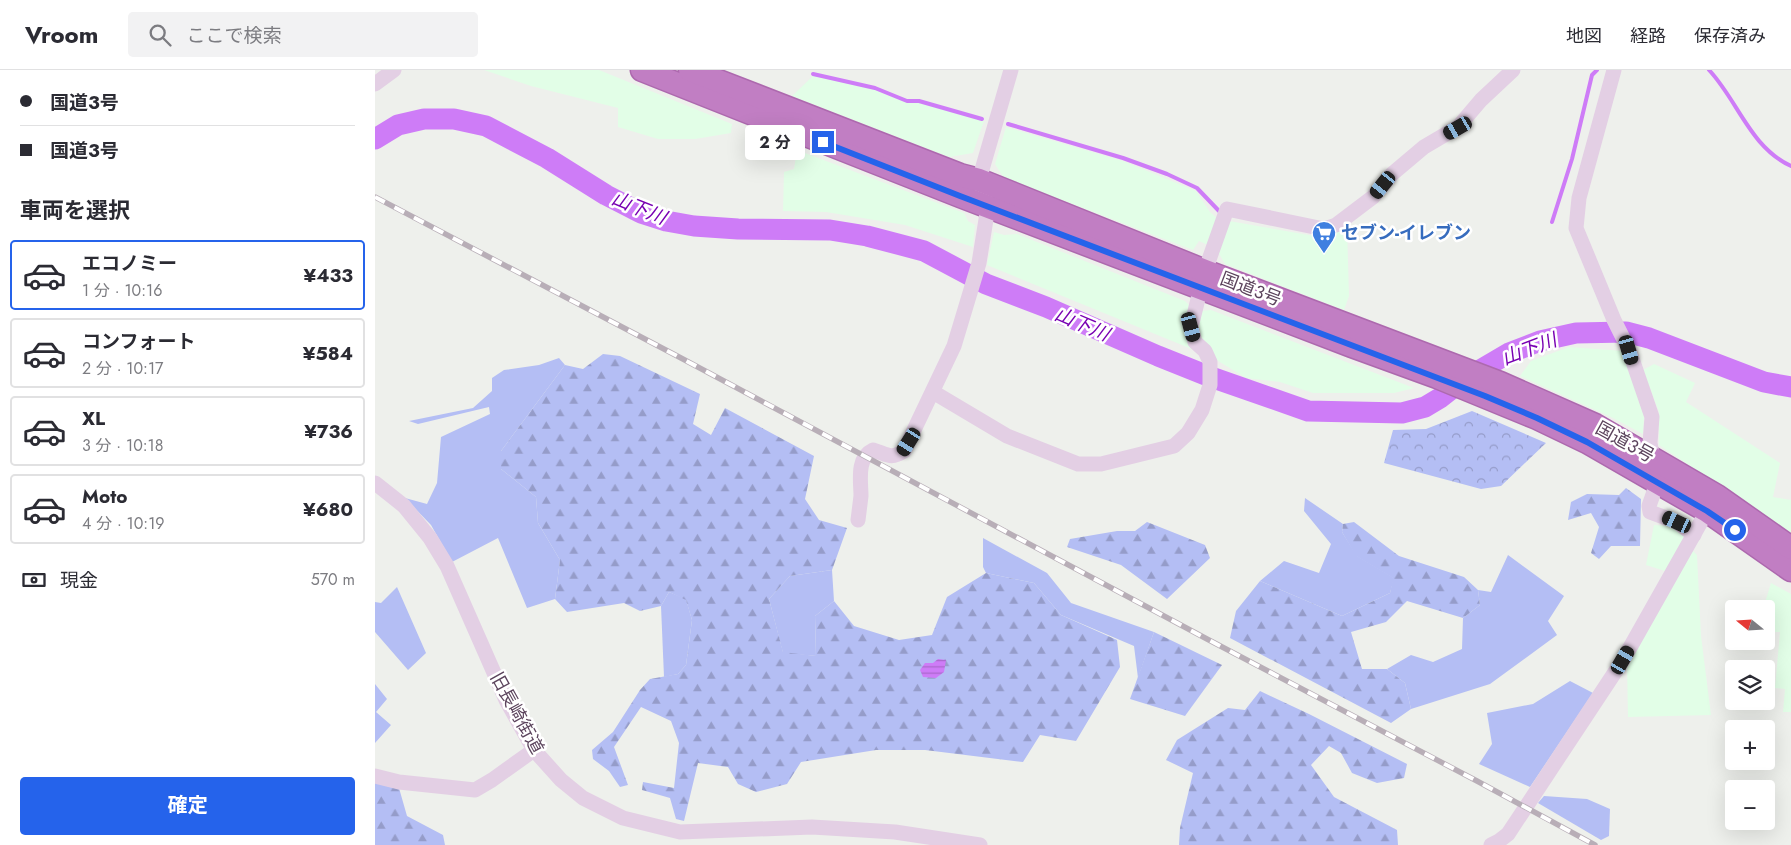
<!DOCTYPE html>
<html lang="ja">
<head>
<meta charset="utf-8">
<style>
  :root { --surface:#fff; --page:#f2f2f3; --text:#2b2b33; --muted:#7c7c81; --line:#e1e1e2; --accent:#2563eb }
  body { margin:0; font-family:Jost,"Noto Sans JP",sans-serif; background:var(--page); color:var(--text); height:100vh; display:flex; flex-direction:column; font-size:19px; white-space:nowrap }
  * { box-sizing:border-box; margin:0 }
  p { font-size:16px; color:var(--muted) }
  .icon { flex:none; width:28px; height:28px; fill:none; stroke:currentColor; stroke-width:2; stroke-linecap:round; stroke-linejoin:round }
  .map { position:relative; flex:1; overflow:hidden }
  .drawer { display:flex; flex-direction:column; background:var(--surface); width:375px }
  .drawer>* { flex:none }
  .banner { display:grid; align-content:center; height:110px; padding:0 20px; background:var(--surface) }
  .needle { width:32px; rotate:288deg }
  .buttons { position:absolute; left:1350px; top:530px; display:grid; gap:10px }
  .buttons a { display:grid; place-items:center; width:50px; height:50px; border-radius:5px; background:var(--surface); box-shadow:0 5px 20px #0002; font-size:25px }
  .end { position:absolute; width:22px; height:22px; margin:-11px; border:6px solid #2563eb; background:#fff; box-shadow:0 0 0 2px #fff }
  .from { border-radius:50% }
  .bubble { position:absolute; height:35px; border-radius:5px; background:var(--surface); box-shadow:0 5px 20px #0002; font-size:16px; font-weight:700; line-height:35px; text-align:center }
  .car { position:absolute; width:15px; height:30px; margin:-15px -8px; border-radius:6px; box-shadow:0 0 4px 1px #0007; background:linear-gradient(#222 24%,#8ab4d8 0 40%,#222 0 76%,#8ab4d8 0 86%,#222 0) }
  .banner b { display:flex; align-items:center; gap:18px; height:48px; font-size:19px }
  .banner b+b { border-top:1px solid var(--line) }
  .banner i { width:12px; height:12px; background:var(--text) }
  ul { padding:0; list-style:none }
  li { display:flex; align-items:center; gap:15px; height:70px; margin:0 10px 8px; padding:0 10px; border:2px solid var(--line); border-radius:5px }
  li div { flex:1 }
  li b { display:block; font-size:19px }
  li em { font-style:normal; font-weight:700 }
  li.current { border-color:var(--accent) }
  li>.icon { width:45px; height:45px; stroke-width:1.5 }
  h2 { padding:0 20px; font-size:22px; line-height:60px }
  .pay { display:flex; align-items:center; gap:12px; height:55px; padding:0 20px; font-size:19px }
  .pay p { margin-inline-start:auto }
  .cta { display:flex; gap:10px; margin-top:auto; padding:10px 20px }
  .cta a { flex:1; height:58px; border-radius:5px; background:var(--accent); color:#fff; font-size:20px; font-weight:700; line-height:58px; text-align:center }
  header { display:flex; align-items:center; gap:30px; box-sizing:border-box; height:70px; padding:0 25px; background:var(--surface); border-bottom:1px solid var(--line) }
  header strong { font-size:24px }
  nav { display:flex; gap:28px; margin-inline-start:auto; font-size:18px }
  .search { width:350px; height:45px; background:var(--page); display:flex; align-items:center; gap:12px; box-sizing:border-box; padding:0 18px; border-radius:5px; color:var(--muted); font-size:19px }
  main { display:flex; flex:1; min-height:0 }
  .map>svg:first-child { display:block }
</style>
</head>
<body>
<header>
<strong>Vroom</strong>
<div class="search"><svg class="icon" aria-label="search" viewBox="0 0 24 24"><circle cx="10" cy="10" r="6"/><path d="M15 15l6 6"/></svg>ここで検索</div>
<nav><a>地図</a><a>経路</a><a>保存済み</a></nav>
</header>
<main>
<section class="drawer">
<div class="banner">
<b><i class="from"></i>国道3号</b>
<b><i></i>国道3号</b>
</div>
<h2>車両を選択</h2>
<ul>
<li class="current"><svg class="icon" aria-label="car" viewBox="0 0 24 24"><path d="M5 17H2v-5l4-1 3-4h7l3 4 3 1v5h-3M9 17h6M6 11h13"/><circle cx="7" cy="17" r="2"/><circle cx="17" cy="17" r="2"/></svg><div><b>エコノミー</b><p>1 分 · 10:16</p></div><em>¥433</em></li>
<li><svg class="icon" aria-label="car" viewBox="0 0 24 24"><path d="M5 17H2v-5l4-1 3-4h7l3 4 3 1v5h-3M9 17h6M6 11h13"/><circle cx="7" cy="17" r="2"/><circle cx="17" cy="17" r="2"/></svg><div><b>コンフォート</b><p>2 分 · 10:17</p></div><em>¥584</em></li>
<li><svg class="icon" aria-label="car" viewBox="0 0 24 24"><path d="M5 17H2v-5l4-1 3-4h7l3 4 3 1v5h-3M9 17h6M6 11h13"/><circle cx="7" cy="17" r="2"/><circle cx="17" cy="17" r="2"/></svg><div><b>XL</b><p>3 分 · 10:18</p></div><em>¥736</em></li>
<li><svg class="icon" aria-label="car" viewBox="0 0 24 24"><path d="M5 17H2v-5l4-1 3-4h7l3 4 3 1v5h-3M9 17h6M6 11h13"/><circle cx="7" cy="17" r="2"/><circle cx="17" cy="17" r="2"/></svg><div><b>Moto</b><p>4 分 · 10:19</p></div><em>¥680</em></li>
</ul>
<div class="pay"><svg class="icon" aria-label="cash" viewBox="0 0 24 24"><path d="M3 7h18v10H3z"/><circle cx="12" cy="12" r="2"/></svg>現金<p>570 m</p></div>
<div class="cta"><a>確定</a></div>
</section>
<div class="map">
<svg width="1416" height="775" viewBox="0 0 1416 775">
  <defs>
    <pattern id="forest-firs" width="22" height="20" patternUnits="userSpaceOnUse" patternTransform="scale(1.25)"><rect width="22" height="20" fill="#b4bef4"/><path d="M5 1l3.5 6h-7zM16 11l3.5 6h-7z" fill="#959cc9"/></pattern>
    <pattern id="park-crowns" width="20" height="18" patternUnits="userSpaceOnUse" patternTransform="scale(1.25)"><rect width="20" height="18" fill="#b4bef4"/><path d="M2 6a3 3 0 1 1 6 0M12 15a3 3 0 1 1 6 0" fill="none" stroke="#959cc9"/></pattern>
    <pattern id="water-rules" width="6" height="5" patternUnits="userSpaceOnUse" patternTransform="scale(1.25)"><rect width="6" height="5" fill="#ce7cf7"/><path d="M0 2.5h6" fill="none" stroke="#aa67cb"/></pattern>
  </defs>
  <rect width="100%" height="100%" fill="#eef0ec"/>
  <g fill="#e2fee7">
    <path d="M109,0H224L357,54L356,63L320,69H283L243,57V38L156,16Z"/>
    <path d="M439,5L471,11L500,20L532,32L542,31L609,51L598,83L574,87L417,26Z"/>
    <path d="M631,57L748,91L821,121L835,142L843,149L833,175L824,171L818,180L629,108L620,94Z"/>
    <path d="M422,80L589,143L593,151L600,155L598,177L530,155L451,142L408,141L409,102L419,99Z"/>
    <path d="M854,151L951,168L972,156L974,226L969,240L850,194L843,182Z"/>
    <path d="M619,162L629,165L642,164L810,231L817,238L824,282L612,195Z"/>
    <path d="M836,240L1039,318L1019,323H938L905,312L871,308L840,289L826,273L821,261L825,241Z"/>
    <path d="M1194,277L1249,281L1269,347L1268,364L1236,347L1145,306L1156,291Z"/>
    <path d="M1279,294L1320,313L1311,332L1405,393L1398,427L1416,430V463L1284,375V342L1268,300Z"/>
    <path d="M1279,455L1293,456L1308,464L1317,480L1322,485L1326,566L1336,645L1253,647L1252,596L1290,501L1271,495Z"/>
    <path d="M1396,513L1416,524V642H1408L1410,619L1400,618L1405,562H1391V539H1388Z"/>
  </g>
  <g fill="#b4bef4">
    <path d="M184,288L190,295L126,381V399L161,427L163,453L185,490L180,529L152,538L123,468L77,492L56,455L30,428L52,434L62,413L66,367L115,344L114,337L43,354L34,351L98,338L117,321V308L129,300L164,295Z"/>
    <path d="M930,428L968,454L967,462L982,486L1019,508L1015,523L967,546L885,511L909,491L944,503L956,474L929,441Z"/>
    <path d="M608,468L672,503L696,533L779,562L763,608L759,576L686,545L659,513L611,503L608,497Z"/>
    <path d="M1133,485L1189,526L1173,551L1182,565L1115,614L1036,639L1030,613L1012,599L1036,585L1058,592L1087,579L1088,548L1105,535L1103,520L1116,522Z"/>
    <path d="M457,500L459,531L440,546L441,586L408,583L394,529L415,506Z"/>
    <path d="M22,517L51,583L33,600L0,562V532L6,533Z"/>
    <path d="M294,522L311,529L317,550L311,595L303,604L289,607L286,536Z"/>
    <path d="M1195,611L1218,623L1155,717L1104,694L1117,674L1112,643L1158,634Z"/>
    <path d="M0,614L12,629L1,642L16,655L0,673Z"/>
    <path d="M1169,726L1212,729L1235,739L1234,766L1226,770L1163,733Z"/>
  </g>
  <g fill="url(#forest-firs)">
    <path d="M228,284L245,286L325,324L318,354L336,365L350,338L439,386L430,429L444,450L472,458L457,500L415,506L394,529L408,582L441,586L440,546L459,531L479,556L524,570L557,565L572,527L611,503L659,513L686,545L742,570L745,597L701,671L665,665L648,692L550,680H501L426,692L412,714L381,722L363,714L353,697L323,693L309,751L301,749L295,728L267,720L268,712L299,718L304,673L296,651L266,637L239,677L253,715L245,717L234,701L218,689L217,680L238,662L265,620L275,609L303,604L311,595L317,550L311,530L294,522L286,536L265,541L249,533L192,542L180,529L185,490L163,453L161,427L126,399V381L190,295L208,299Z"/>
    <path d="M1251,418L1266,429L1265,476H1236L1224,489L1216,483L1224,457L1216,443L1193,450L1196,432L1212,424L1244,425Z"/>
    <path d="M772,452L830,475L835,488L792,529L746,495L692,477L695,469L742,461H760Z"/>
    <path d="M979,452L1024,486L1089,507L1103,520L1105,535L1088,548L1032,531L1011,552L976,562L987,599H1012L1030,613L1036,639L1016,653L855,568L861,541L885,511L967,546L1015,523L1018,508L981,486L967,462L968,454Z"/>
    <path d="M779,562L847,595L810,646L755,629Z"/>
    <path d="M885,621L934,644L1032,694L1029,708L1002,713L977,703L966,683L954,676L936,695L959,727L1022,760L1023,775H804L805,758L818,703L791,690L802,670L853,638L870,640Z"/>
    <path d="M0,711L24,718L32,746L68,765L70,775H0Z"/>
  </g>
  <path fill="url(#park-crowns)" d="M1097,341L1171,373L1126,416L1106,419L1009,393L1018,360L1051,359Z"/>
  <path fill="url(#water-rules)" d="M563,589L571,590L569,602L561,608L548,607L545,600L550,593H558Z"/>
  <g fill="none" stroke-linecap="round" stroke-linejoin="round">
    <g stroke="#ce7cf7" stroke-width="4">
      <path d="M1334,0C1363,31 1375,77 1416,96"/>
      <path d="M438,4L500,18L532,31H544L607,49"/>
      <path d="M633,54L748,88L792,104L822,118L844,141L848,142"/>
      <path d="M1177,152L1197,89L1217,5L1222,0"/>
    </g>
    <path stroke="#ce7cf7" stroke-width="21" d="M0,69L23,55L49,49H79L111,56L172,88L231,125L266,143L291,151L319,156L363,159L455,160L492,166L549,181L611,214L671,237L783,286L833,306L933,341L1027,343L1050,337L1065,328L1088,310L1134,283L1165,271L1201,263L1251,262L1274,268L1389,312L1416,317"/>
    <g stroke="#ad69ae" stroke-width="25">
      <g id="highway">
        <path d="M267,0L585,126L977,276L1062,307L1162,348L1212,372L1332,441L1416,500"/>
        <path d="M315,0L585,105L604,110L830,201L1125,313L1220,355L1342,426L1416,478"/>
      </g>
    </g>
    <g stroke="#e3cfe4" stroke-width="15">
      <path d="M1239,0L1204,128L1201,158L1239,250L1254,280L1277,347L1275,373L1282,413L1274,436L1275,442L1302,452L1319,465"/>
      <path d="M0,14L19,0"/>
      <path d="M558,322L632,366L703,394H726L799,376L813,363L827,340L835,315V292L830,281L820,272L816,257L830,201L852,139L949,159L961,155L998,127L1017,104L1049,77L1083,57L1106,30L1138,0"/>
      <path d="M0,413L29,436L55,468L72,496L131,630L159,680L186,710L208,728L248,748L305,762L437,757L520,762L605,775"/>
      <path d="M483,450C484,442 485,434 486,426C486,412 481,388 498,380C512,384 515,390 529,381L579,276L604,193L613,137L604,110L636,0"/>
      <path d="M0,706L24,712L100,720L117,710L159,680"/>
      <path d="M1116,775L1124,771L1133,764L1248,590L1332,441"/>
    </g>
    <use href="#highway" stroke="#c17ec3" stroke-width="22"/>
    <g stroke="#b8aeb7" stroke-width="5.5">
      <path id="rail" d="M0,127L306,288L832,569L1102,711L1220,775"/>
    </g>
    <use href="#rail" stroke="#fff" stroke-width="4" stroke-dasharray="11" stroke-linecap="butt"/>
  </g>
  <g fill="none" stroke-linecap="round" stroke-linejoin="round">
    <path stroke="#2563eb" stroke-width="6" d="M448,72L585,126L1110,326L1162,348L1212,372L1332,441L1360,460"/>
  </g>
  <defs>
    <g id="supermarket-pin" transform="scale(1.25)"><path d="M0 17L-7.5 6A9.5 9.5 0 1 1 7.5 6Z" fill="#3f7fe0" stroke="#fff"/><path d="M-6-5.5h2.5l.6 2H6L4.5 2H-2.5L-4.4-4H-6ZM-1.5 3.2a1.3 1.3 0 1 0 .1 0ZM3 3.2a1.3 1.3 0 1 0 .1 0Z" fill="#fff"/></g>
  </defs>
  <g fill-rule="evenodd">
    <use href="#supermarket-pin" x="949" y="163"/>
  </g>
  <g text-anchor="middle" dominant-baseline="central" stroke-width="5" stroke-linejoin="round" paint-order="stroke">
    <g font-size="18" font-weight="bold" fill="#366cbe" stroke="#fff" text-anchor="start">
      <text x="966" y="163">セブン-イレブン</text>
    </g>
    <g font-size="18" fill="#5b435c" stroke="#fff">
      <text transform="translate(876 219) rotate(21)">国道3号</text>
      <text transform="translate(1250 372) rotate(29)">国道3号</text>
      <text transform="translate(142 643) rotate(61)">旧長崎街道</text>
    </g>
    <g font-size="19" font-style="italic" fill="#7800b2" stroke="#fff">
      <text transform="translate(264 138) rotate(22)">山下川</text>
      <text transform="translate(707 254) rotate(23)">山下川</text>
      <text transform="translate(1154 279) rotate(-21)">山下川</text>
    </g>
  </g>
</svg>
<div class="buttons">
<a><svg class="needle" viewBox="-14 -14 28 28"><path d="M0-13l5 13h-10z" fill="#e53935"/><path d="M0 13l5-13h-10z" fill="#7c7c81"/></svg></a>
<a><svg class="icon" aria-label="layers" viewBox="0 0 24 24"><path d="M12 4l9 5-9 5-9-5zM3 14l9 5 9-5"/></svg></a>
<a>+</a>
<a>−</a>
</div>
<i class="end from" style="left:1360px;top:460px"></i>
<i class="end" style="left:448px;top:72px"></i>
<div class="bubble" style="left:370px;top:55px;width:60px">2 分</div>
<i class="car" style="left:1083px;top:58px;rotate:240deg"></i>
<i class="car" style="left:1008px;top:115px;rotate:219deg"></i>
<i class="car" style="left:816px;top:257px;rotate:165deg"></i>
<i class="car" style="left:1254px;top:280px;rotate:164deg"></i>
<i class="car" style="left:534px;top:372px;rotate:212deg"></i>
<i class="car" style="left:1302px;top:452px;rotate:295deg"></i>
<i class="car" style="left:1248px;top:590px;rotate:30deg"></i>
</div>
</main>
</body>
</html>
